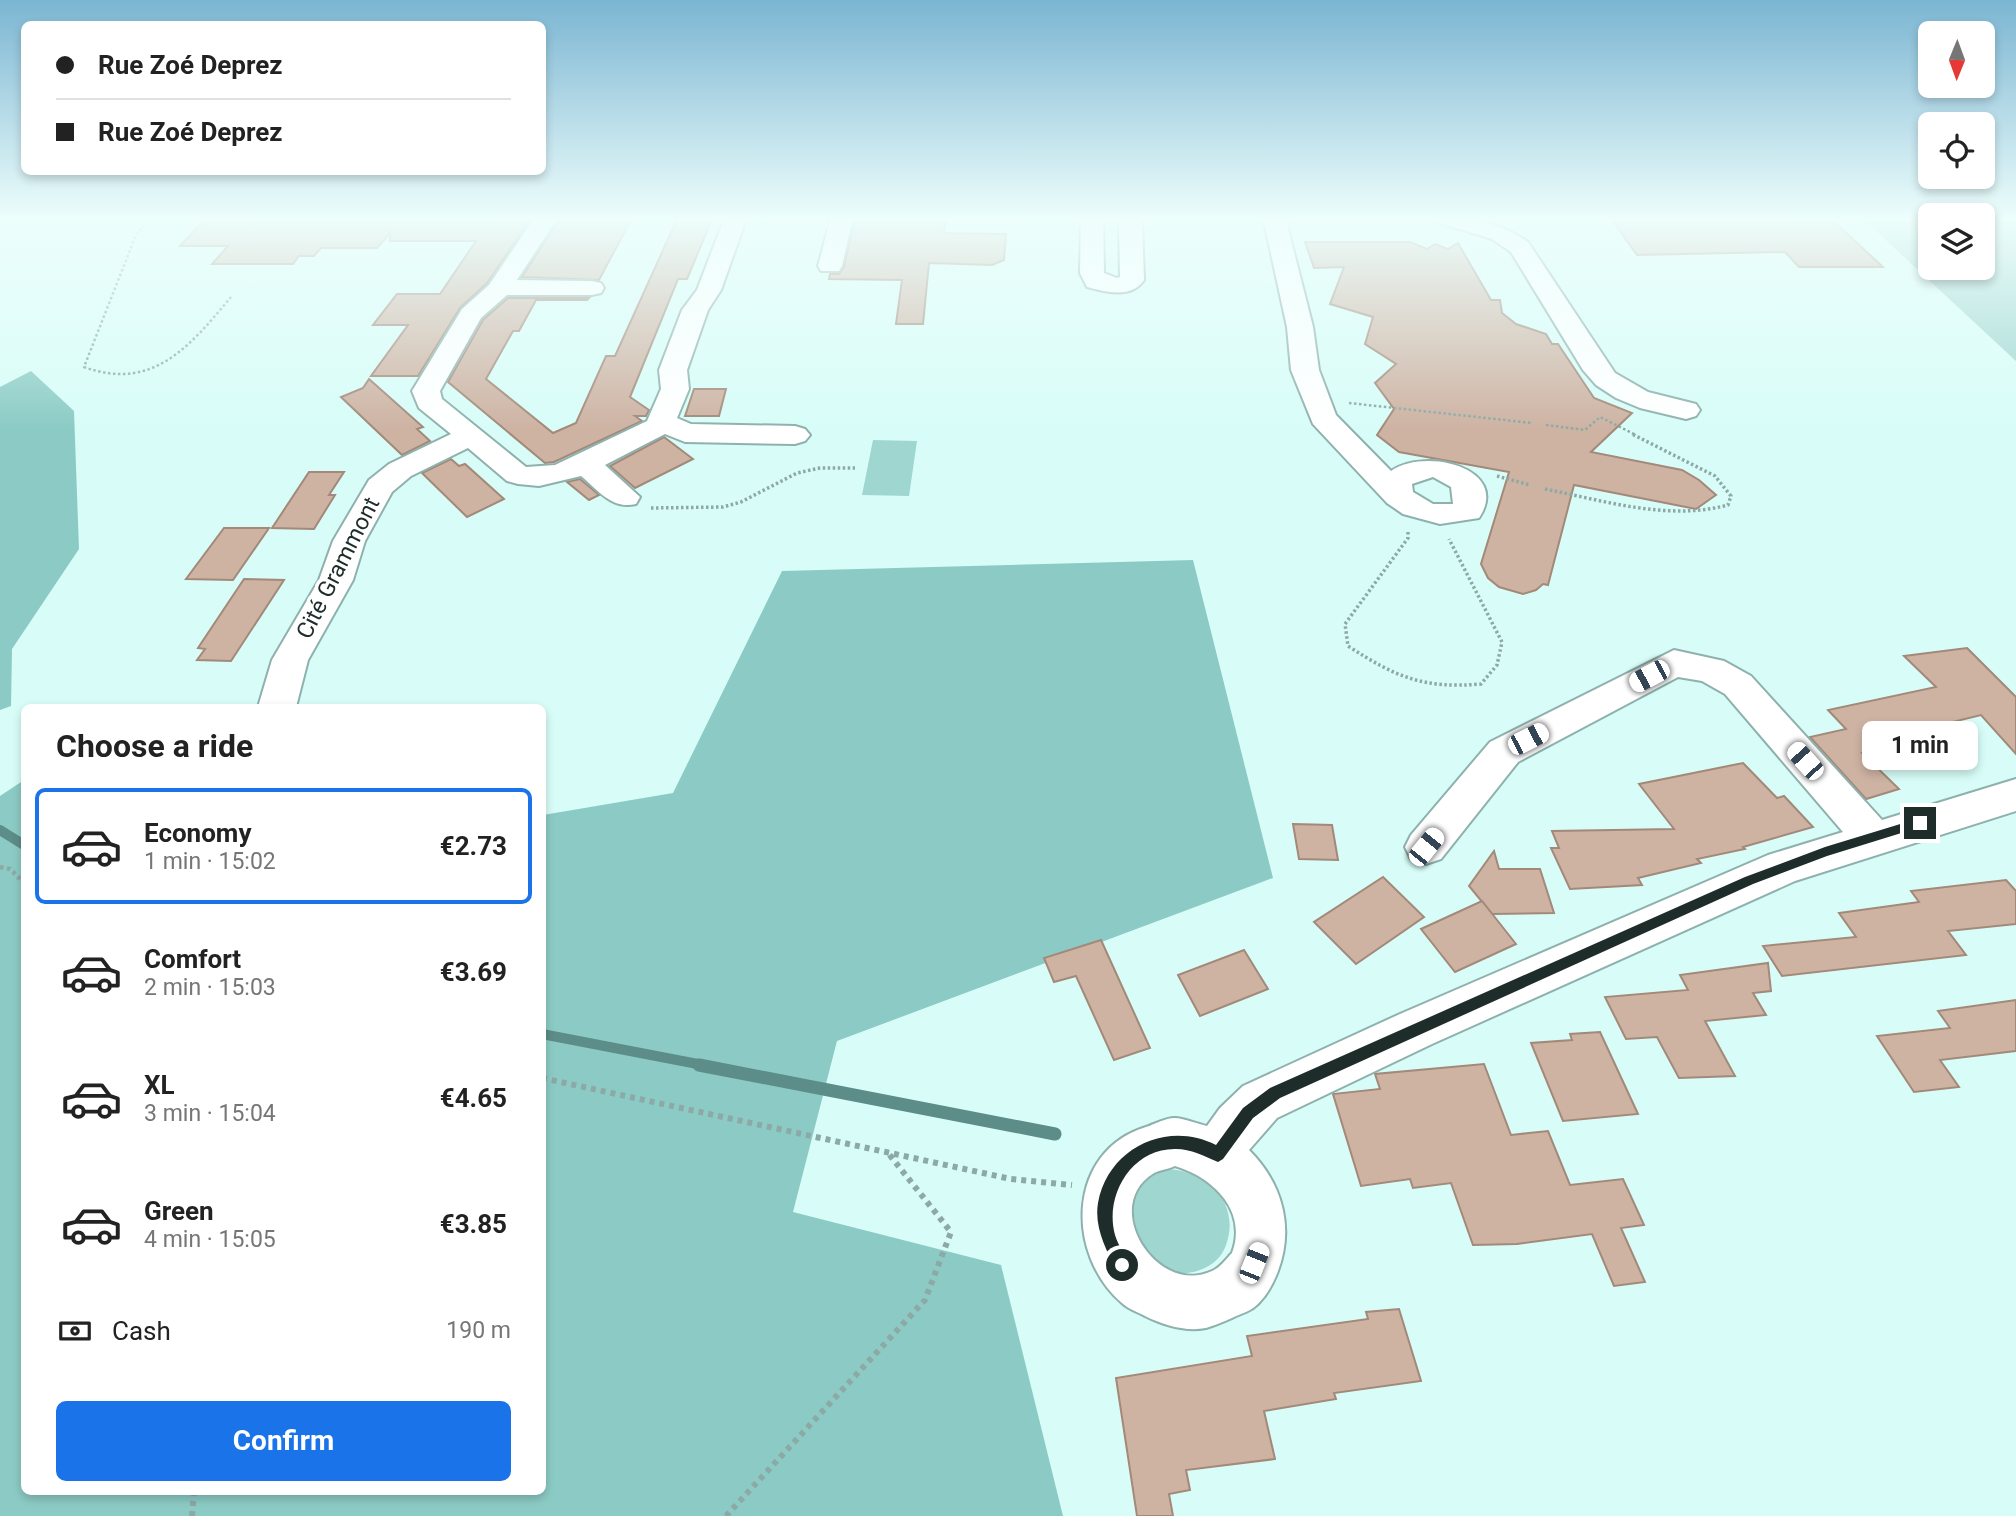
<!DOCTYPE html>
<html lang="en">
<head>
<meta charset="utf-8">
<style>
  :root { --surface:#fff; --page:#f2f2f2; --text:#222; --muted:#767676; --line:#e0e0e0; --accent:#1a73e8 }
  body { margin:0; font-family:Roboto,sans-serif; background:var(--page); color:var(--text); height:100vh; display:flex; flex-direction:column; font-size:26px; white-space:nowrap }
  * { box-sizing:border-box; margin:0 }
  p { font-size:23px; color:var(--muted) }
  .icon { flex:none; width:38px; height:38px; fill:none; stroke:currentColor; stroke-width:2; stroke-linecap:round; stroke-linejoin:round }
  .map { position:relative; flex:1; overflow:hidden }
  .details { position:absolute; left:21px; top:704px; width:525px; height:791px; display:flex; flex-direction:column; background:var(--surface); border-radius:10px; box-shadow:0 4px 10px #0003 }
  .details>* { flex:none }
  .hud { position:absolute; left:21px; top:21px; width:525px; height:154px; border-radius:10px; box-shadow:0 4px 10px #0003; display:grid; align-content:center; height:154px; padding:0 35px; background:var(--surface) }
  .needle { width:46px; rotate:181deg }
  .tools { position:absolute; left:1918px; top:21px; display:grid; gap:14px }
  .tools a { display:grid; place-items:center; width:77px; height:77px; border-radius:10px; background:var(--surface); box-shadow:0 4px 10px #0003; font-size:35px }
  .end { position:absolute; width:32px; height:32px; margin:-16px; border:9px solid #1e2c2a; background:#fff; box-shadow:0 0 0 4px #fff }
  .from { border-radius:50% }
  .bubble { position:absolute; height:49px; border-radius:10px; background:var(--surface); box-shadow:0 4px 10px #0003; font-size:23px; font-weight:700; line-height:49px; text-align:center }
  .car { position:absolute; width:21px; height:42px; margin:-21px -10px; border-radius:9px; box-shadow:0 0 5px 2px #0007; background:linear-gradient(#fff 24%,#345 0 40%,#fff 0 76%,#345 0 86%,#fff 0) }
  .hud b { display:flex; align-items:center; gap:24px; height:66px; font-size:26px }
  .hud b+b { border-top:2px solid var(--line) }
  .hud i { width:18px; height:18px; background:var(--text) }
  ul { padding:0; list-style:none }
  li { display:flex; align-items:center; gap:21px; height:116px; margin:0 14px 10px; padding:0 21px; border:4px solid transparent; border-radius:10px }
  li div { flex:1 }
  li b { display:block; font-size:26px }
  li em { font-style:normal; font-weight:700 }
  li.active { border-color:var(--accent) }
  li>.icon { width:63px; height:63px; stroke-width:1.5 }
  h2 { padding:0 35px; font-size:32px; line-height:84px }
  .pay { display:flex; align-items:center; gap:18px; height:77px; padding:0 35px; font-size:26px }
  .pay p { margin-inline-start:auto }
  .primary-button { display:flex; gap:14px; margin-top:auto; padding:14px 35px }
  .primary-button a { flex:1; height:80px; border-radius:10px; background:var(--accent); color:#fff; font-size:28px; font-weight:700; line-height:80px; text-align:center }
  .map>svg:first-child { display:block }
</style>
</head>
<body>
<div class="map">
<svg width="2016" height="1516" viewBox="0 0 2016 1516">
  <rect width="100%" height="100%" fill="#d8fdf8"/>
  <g fill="#a0d6d0">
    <path d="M1861,217H1930V268H1983V217L2016,219V361Z"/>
    <path d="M873,440L917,441L909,496L862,495Z"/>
    <path d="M1169,1169C1208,1172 1241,1204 1226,1245C1222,1257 1212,1266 1200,1270C1141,1292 1094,1190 1169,1169Z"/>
  </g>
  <g fill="#8ccbc5">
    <path d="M31,371L74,411L79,549L12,649L11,706L0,710V387Z"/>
    <path d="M1193,560L1273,878L837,1041L793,1212L1001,1265L1063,1516H0V796L24,780V1491H542L543,815L673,793L782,571Z"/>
  </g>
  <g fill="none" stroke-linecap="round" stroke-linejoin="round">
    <g stroke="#5d8d88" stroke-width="10">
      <path d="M0,830L24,845"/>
      <path d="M542,1034L708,1066"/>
    </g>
    <path stroke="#5d8d88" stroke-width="13" d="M699,1065L1055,1134"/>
  </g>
  <g fill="#ceb3a3" stroke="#a28979" stroke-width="2">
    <path d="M207,217H532L487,283L460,308L418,376H371L408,325H373L397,294H440L476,241H390V233L377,248H321L314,256H299L293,264H212L228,246H180Z"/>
    <path d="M561,217L632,218L599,280L522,277Z"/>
    <path d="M678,217H713L687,279H678L630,397L649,410L646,416H635L642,421L554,462L545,463L448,382L483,320L508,298H589L587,300H536L519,331H513L486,379L553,433L576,423L606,356H615Z"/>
    <path d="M855,217H946L944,233L1006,234L1004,260L992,265L929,263L923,324H896L902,280L829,279L830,274H839L844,267Z"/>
    <path d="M1610,217H1829L1883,267H1799L1785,252L1637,255Z"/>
    <path d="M1305,242H1410L1427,249L1435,244L1448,249L1458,243L1491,300H1500L1502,313L1516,324L1546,334L1552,344H1558L1594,398L1632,413L1591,452L1682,470L1699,480L1716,495L1696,509L1574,485L1548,585L1543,584L1536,590L1523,594L1499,587L1488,578L1481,564L1509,472L1399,452L1377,435L1394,409L1375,383L1396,364L1365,344L1373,317L1330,304L1344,267L1314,268Z"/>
    <path d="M369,379L423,427L417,429L430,441L402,455L341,397L363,388Z"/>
    <path d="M694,389H726L719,416H685Z"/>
    <path d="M664,437L693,459L635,488L610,466Z"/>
    <path d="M451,459L459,466L465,464L504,499L467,517L422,473Z"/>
    <path d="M309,472H344L329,495H335L314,529L272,528Z"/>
    <path d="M580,479L592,489L599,495L589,500L567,482Z"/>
    <path d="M224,528H269L233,580L186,579Z"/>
    <path d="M244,579L284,580L231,661L197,660L205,649L198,648Z"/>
    <path d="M1967,648L2016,697V754L1981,715L1907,733L1915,740L1862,753L1899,789L1866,799L1810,737L1846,729L1828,710L1936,687L1904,656Z"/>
    <path d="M1743,763L1777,798L1784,796L1813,827L1743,847L1745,849L1697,859L1701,863L1638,878L1642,885L1570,889L1551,848H1559L1552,831L1674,829L1639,784Z"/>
    <path d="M1293,824L1332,825L1338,860L1299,859Z"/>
    <path d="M1494,851L1499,869H1540L1554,913L1492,914L1469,886Z"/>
    <path d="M1383,877L1424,917L1356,964L1314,922Z"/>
    <path d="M2006,880L2016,891V924L1948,931L1966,955L1782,976L1763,946L1856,937L1839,913L1919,902L1911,891Z"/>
    <path d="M1482,901L1516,944L1455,972L1421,929Z"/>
    <path d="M1101,940L1150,1048L1114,1060L1076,976L1054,982L1044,958Z"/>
    <path d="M1244,950L1268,989L1200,1016L1178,975Z"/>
    <path d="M1768,963L1771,991L1753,993L1766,1015L1705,1021L1735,1076L1679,1078L1657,1037L1626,1039L1605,997L1688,990L1680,975Z"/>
    <path d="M2016,1000V1051L1940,1060L1959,1087L1914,1092L1877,1036L1950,1028L1938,1011Z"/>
    <path d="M1600,1032L1638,1114L1563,1121L1531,1043L1572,1040L1570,1034Z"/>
    <path d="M1484,1064L1511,1135L1548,1131L1570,1185L1623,1179L1644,1225L1621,1228L1645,1282L1614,1286L1592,1234L1517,1244L1473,1245L1451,1183L1413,1188L1410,1179L1361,1186L1333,1094L1380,1089L1375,1074Z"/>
    <path d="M1399,1309L1421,1381L1334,1393L1336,1399L1264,1411L1275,1459L1186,1470L1190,1490L1169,1494L1173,1516H1137L1116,1378L1252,1356L1247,1336L1368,1319L1366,1312Z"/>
  </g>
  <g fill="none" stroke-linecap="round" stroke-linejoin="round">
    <g stroke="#8eb1ad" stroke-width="4">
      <g id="minor">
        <path d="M535,217H558L517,280L592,281L601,283L604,288L601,293L592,295H507L481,318L440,391L442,399L526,467L555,465L647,421L661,389L659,370L682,310L697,290L725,217H747L721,290L708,310L687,370L689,389L677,418L691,424L795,426L805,429L810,435L805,441L795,444L685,442L665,434L605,465L640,497L636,504C612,510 598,490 581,476L539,486L518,484L507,481L468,448L411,476L392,492L365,541L353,580L308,660L296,707H258L272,660L319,580L333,541L369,480L389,464L451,434L419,408L412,391L462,309L489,285Z"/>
        <path d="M831,217H853L842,266L839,271H821L818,266Z"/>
        <path d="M1081,217H1103L1104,273L1117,278L1120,277L1119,222L1115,217H1139L1142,221L1144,280C1131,299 1106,292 1087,287L1080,273Z"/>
        <path d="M1263,217H1285L1313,327L1319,370L1336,415L1391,471C1425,447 1512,468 1479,518L1440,524L1403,514L1387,503L1313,424L1291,370L1287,327ZM1433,477L1451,487L1453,504H1433L1413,492L1412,484Z"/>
        <path d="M1434,217C1469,217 1498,222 1528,242L1615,373L1648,392L1696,404L1700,410L1696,416L1686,419L1640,408L1616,398L1596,385L1583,370L1511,252L1492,239L1437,222Z"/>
        <path d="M1674,650L1724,661L1751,676L1882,820L2016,779V811L1795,881L1432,1044L1277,1118L1249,1150C1284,1185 1295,1231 1276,1276C1270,1290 1260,1306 1246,1312C1233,1317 1220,1324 1206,1328C1186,1332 1163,1325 1145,1316C1138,1312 1128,1309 1122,1303C1065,1254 1067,1151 1146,1127C1155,1124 1167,1117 1176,1118C1186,1119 1198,1124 1207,1126L1220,1108L1243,1086L1400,1014L1768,855L1843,832L1725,694L1702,681L1678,677L1518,762L1441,859L1426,864L1411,859L1405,847L1411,835L1490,742ZM1175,1166C1212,1177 1248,1210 1232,1253C1226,1259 1220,1268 1212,1271C1157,1297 1099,1206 1154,1173C1160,1170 1169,1169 1175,1166Z"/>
      </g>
    </g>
    <g stroke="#8da9a5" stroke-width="2.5" stroke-dasharray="2.5 2.5" stroke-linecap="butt">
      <path d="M151,217L136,235L84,367C153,392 190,346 231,297"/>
      <path d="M1349,403L1532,423"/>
      <path d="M1546,425L1585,430L1600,417L1636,435"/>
    </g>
    <g stroke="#8da9a5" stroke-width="3.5" stroke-dasharray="2.5 2.5" stroke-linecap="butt">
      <path d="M1497,476L1530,485"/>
      <path d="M1545,489C1605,501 1668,521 1728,505L1731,496L1715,476L1632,434"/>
      <path d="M651,508L723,507L741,502L797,473L820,468H855"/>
      <path d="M1408,532V538L1345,624L1348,646C1396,677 1423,689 1481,684L1497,665L1502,642L1449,539"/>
    </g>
    <path stroke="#8da9a5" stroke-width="4.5" stroke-dasharray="3.5 3.5" stroke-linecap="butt" d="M0,867L10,869L24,883"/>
    <g stroke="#8da9a5" stroke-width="6" stroke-dasharray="5 5" stroke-linecap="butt">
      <path d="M542,1078L1011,1179L1072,1185"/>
      <path d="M192,1516L194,1491"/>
      <path d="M726,1516L925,1300L951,1232L888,1153"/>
    </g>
    <use href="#minor" fill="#fff" fill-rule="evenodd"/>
  </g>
  <linearGradient id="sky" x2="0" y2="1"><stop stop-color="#7bb5d2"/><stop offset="0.51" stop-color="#edfefc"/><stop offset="1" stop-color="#edfefc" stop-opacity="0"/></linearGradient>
  <rect width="2016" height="429" fill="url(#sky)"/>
  <path fill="#1e2c2a" d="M1920,818L1926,823L1924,826L1827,856L1753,884L1280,1098L1253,1118L1223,1159L1218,1162C1204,1156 1191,1149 1176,1149C1132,1148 1104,1195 1115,1235C1118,1245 1125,1255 1129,1265L1127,1270H1116C1106,1249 1094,1227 1098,1203C1108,1148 1167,1120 1216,1145L1243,1108L1270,1088L1745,877L1825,847Z"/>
  <g text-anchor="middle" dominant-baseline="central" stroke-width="7" stroke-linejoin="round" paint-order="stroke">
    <g font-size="23" fill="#1e2c2a" stroke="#fff">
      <text transform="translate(338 568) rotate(-63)">Cité Grammont</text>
    </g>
  </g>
</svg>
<div class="tools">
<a><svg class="needle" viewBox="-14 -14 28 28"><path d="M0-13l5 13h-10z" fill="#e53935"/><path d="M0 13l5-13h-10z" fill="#767676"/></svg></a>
<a><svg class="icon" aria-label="locate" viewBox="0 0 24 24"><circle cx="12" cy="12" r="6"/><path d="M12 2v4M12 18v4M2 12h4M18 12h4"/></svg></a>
<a><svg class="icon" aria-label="layers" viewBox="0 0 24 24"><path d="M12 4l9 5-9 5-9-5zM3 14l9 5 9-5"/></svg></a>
</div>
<i class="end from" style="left:1122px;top:1265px"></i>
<i class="end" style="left:1920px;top:823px"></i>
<div class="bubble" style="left:1862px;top:721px;width:116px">1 min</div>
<i class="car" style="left:1649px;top:676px;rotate:242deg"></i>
<i class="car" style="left:1528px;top:739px;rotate:63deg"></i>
<i class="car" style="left:1805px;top:761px;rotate:318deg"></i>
<i class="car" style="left:1426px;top:847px;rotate:39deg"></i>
<i class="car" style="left:1254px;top:1263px;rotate:22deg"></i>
<div class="hud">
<b><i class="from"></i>Rue Zoé Deprez</b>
<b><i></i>Rue Zoé Deprez</b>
</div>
<section class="details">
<h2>Choose a ride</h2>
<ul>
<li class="active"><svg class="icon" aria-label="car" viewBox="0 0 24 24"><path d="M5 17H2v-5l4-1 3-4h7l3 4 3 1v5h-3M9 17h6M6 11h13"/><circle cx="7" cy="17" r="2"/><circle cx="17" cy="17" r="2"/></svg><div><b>Economy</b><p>1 min · 15:02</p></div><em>€2.73</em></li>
<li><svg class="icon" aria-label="car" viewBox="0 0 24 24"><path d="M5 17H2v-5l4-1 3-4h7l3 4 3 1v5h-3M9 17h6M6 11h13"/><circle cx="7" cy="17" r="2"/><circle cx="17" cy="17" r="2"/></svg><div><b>Comfort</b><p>2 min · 15:03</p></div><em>€3.69</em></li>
<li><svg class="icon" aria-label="car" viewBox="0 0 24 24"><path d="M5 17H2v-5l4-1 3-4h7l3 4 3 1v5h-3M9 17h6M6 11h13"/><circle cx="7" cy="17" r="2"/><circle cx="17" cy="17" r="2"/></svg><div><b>XL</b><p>3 min · 15:04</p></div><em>€4.65</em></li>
<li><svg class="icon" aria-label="car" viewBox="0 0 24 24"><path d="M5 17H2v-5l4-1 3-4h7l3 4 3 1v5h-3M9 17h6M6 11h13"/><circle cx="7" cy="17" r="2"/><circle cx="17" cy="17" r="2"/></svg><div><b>Green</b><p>4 min · 15:05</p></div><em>€3.85</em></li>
</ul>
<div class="pay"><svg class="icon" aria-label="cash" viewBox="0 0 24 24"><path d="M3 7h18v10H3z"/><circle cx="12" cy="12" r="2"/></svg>Cash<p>190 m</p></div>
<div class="primary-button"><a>Confirm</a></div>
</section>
</div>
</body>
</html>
